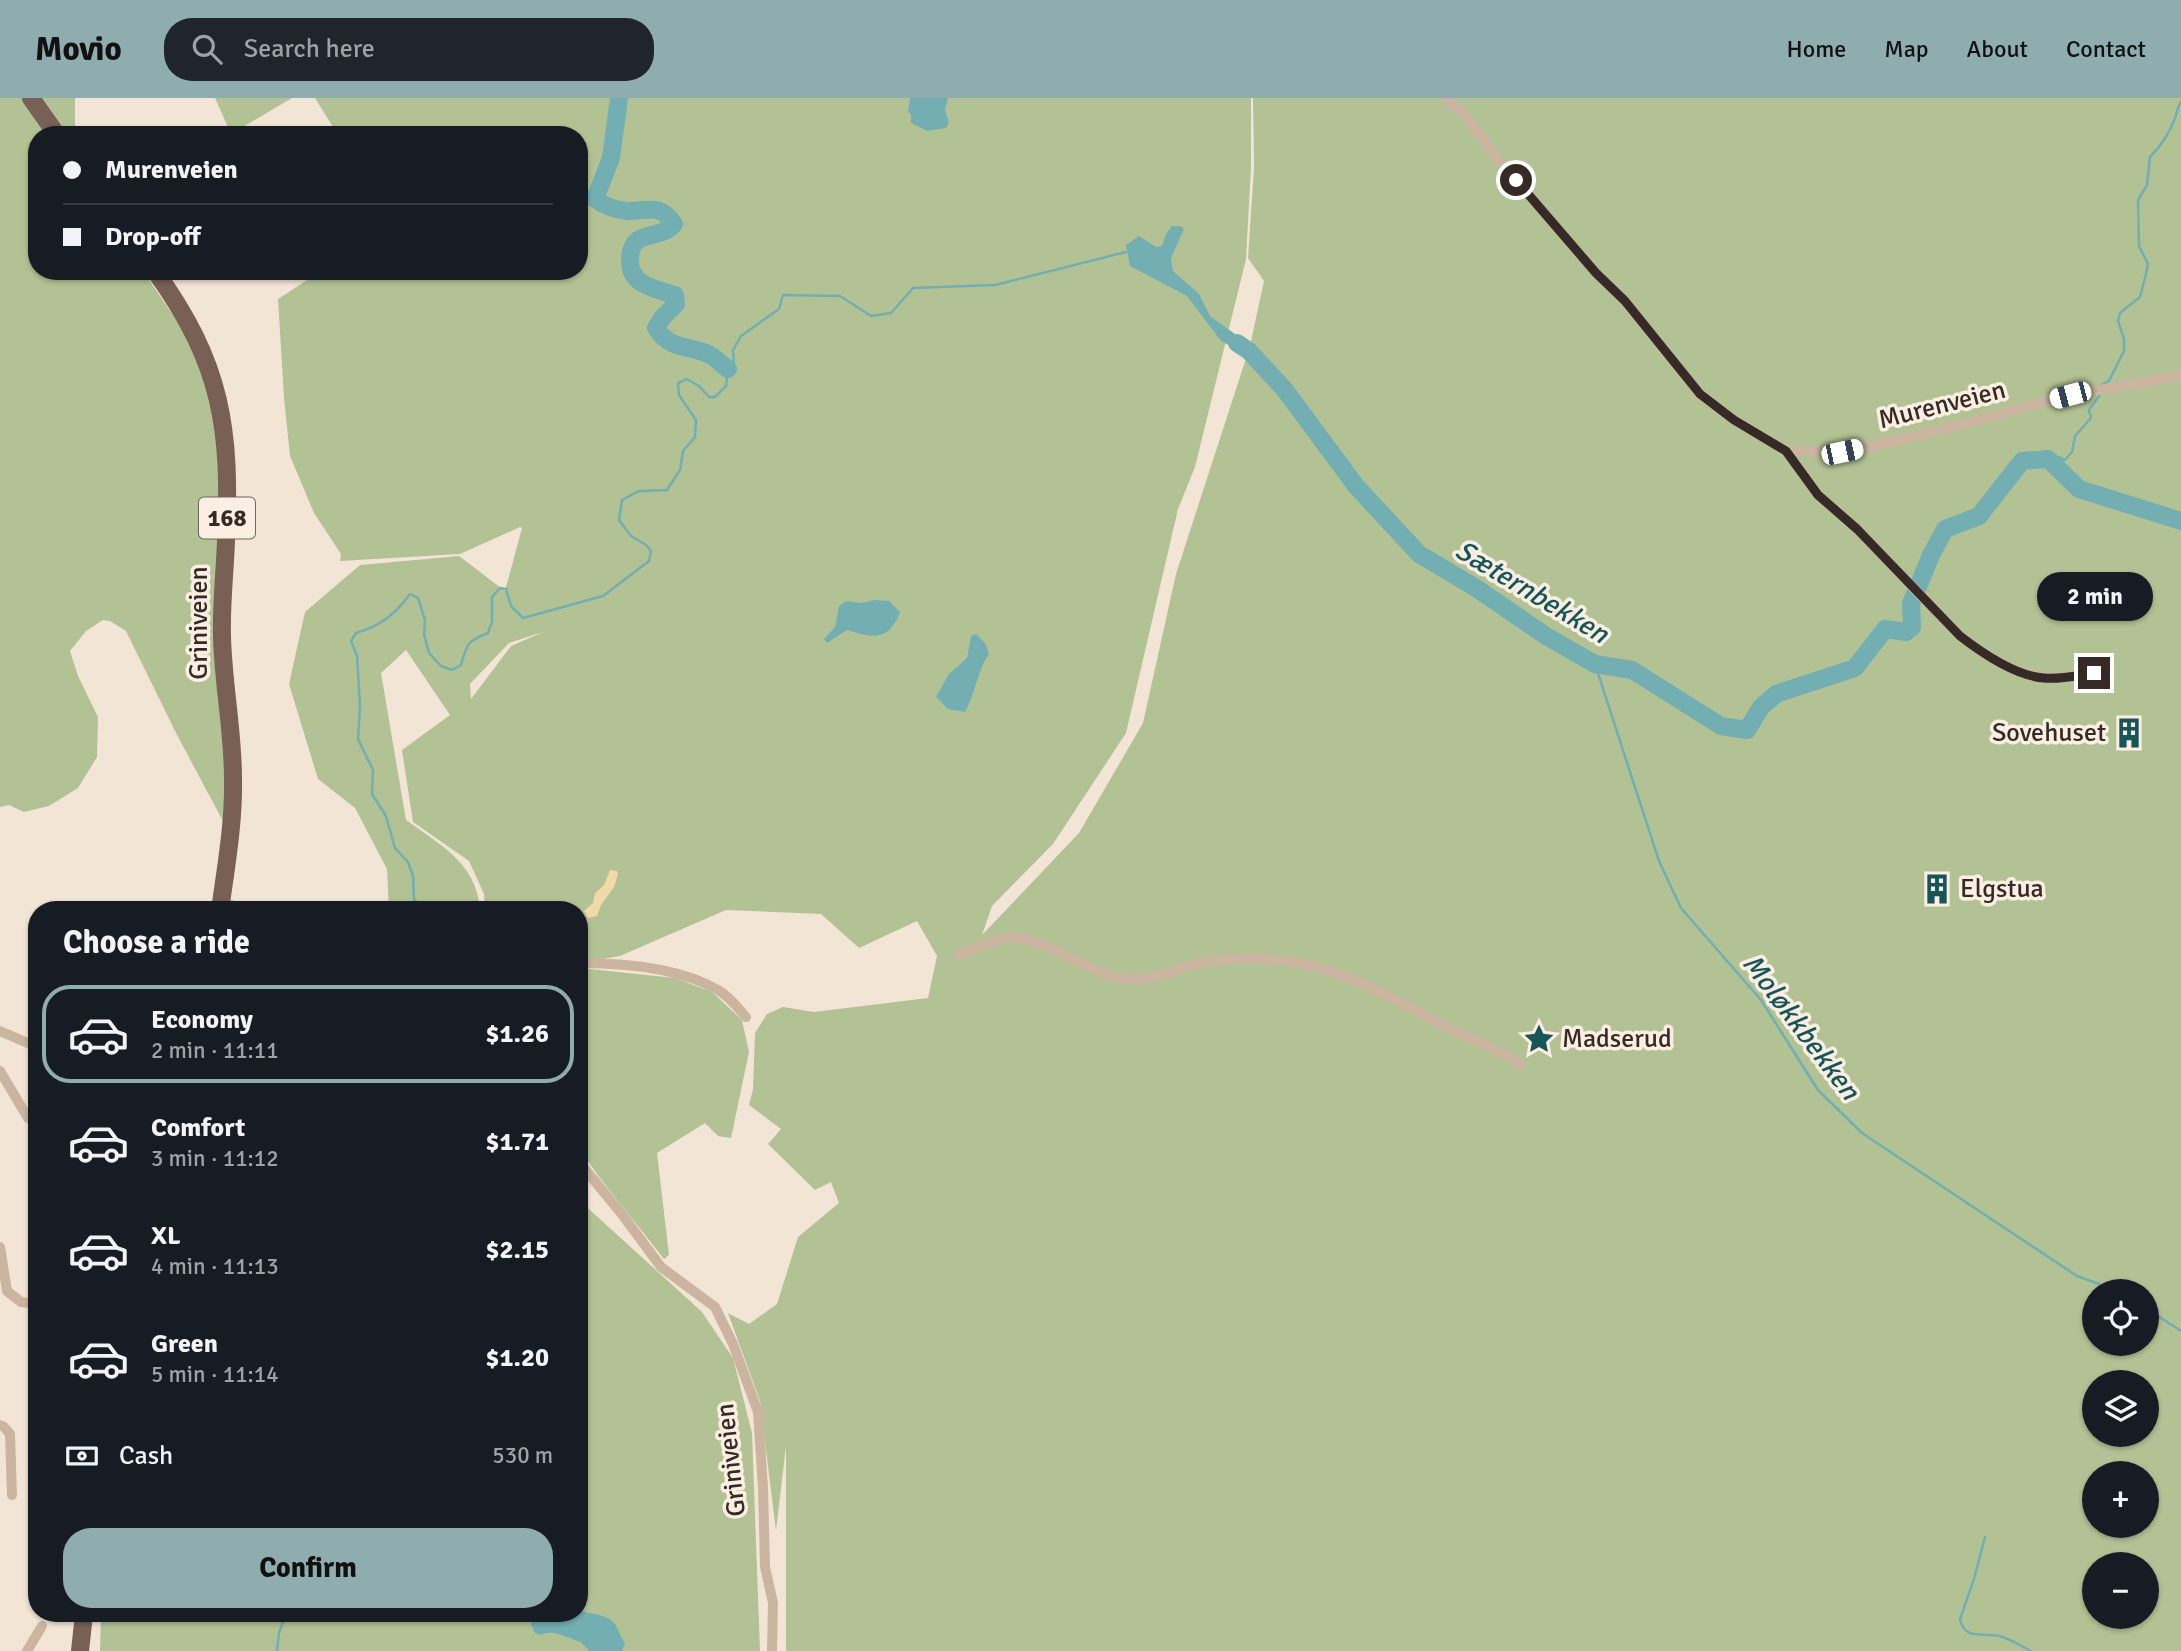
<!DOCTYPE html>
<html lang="en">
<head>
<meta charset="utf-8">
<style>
  :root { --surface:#171b24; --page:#20242c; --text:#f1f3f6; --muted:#9ea1a6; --line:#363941; --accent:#8facaf }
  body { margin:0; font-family:Signika,sans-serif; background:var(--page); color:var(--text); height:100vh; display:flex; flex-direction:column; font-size:26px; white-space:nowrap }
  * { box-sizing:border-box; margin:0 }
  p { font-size:23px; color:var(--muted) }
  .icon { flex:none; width:38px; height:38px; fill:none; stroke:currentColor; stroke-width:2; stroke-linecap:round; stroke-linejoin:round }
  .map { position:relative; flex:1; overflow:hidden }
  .sheet { position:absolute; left:28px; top:803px; width:560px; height:721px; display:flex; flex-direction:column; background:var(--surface); border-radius:28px; box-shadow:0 2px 5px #0004 }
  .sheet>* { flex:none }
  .hud { position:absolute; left:28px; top:28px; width:560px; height:154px; border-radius:28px; box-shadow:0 2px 5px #0004; display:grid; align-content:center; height:154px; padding:0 35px; background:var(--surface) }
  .tools { position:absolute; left:2082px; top:1181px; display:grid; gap:14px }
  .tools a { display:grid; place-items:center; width:77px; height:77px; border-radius:50%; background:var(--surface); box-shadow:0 2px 5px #0004; font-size:35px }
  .end { position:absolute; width:32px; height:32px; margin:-16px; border:9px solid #352a25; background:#fff; box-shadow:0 0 0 4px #fff }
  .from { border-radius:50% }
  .bubble { position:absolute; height:49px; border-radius:24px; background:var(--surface); box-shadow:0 2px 5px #0004; font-size:23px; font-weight:800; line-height:49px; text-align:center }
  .car { position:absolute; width:21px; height:42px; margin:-21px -10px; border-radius:9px; box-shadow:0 0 5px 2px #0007; background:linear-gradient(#fff 24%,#345 0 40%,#fff 0 76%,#345 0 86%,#fff 0) }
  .hud b { display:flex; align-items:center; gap:24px; height:66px; font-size:26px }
  .hud b+b { border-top:2px solid var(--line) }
  .hud i { width:18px; height:18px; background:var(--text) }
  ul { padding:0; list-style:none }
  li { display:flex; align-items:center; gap:21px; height:98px; margin:0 14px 10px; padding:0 21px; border:4px solid transparent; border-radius:28px }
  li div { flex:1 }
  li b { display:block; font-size:26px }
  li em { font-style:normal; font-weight:800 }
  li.active { border-color:var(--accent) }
  li>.icon { width:63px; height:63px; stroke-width:1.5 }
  h2 { padding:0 35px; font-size:32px; line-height:84px }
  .pay { display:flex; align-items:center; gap:18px; height:77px; padding:0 35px; font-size:26px }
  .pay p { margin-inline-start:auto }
  .button { display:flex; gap:14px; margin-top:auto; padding:14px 35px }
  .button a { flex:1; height:80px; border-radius:28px; background:var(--accent); color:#111; font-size:28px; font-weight:800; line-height:80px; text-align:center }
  header { display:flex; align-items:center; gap:42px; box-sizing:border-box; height:98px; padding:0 35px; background:var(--accent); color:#111 }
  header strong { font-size:33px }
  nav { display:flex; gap:38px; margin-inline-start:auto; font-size:24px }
  .search { width:490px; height:63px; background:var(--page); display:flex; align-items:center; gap:18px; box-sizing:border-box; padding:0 24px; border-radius:28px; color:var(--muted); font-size:26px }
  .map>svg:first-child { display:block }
</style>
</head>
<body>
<header>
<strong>Movio</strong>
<div class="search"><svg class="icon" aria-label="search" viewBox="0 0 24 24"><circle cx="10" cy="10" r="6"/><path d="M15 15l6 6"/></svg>Search here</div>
<nav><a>Home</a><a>Map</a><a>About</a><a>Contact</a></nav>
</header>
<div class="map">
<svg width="2181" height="1553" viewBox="0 0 2181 1553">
  <rect width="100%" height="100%" fill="#f3e5d6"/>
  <g fill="#b3c295" fill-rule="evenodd">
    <path d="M0,0H25L50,37H37V173H143L190,242L219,308L228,649L224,725L176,635L126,533L110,523L103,522L86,533L70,553L78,578L98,619L97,659L78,690L49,708L24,714L9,707L0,709Z"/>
    <path d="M39,0H75V28L81,37H65Z"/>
    <path d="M215,0H292L231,36Z"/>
    <path d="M315,0H1251V70L1246,161L1195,369L1178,411L1126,635L1053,746L992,808L982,837L1079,735L1143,625L1176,476L1250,248L1264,183L1248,160L1254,70L1253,0H2181V1553H786V1348L776,1433L760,1303L728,1215L749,1226L777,1206L798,1139L839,1105L831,1084L815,1092L768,1046L781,1031L749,1007L753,991L755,935L767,916L783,909L814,914L928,900L937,858L917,823L859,850L821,816L726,812L620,858L579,865V812H485L484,796L469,763L413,724L402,652L450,617L406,552L381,575L406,722C440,747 477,765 480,812H389L387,771L355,710L318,681L289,586L305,514L360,467L459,458L505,493L522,430L520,429L460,456L340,463L341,456L314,415L290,358L284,300L278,201L321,173H579V37H338ZM543,534L511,548L471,601L470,586L509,545ZM2095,1194H2147V1246H2095ZM2095,1284H2147V1337H2095ZM2095,1376H2147V1428H2095ZM2095,1466H2147V1519H2095Z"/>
    <path d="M590,871L675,880L712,894L742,922L749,954L731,1040L718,1038L705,1025L657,1055L669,1157L664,1161L599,1079L579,1050V872Z"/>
    <path d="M579,1102L702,1214L733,1260L752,1335L760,1553H100L101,1516H579Z"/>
  </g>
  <path fill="#f2d9a9" d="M610,772L617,773L618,776L614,789L601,807L597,818L588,820L584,813L593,805L595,795L604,787Z"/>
  <g fill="#73afb2">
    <path d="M910,0H948L945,12L949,25L946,30L927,33L911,25V16L908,14Z"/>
    <path d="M1172,128H1180L1184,131L1171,160L1173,173L1199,196L1210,218L1239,239L1236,251L1221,243L1187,198L1130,168L1126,147L1139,138L1156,149L1162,148L1166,136Z"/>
    <path d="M874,502L889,503L900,514C889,544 873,540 847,532L827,545L824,541L835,529L839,508L846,503L862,505Z"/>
    <path d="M976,536L985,545L989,556C978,571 975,596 965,614L948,611L936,599L949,576L967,560L971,538Z"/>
    <path d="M579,1512C590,1517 604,1515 613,1524C619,1530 619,1538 625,1544L622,1553H589L581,1544C568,1541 554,1530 541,1537L535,1535L531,1527L532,1518L535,1516H579Z"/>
  </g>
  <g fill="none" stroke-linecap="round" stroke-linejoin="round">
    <g stroke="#73afb2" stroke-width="2.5">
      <path d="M2101,287L2109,283L2124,253V241L2118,223L2120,215L2140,199L2146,176L2148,166L2139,148L2138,102L2147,87L2150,59C2161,48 2170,34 2175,20C2178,13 2177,9 2181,4"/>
      <path d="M2048,361L2058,359L2065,362L2072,354L2075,338L2091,320L2089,312L2100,297"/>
      <path d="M1595,566L1659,763L1681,810L1761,902L1818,992L1862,1035L2077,1178L2121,1194"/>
      <path d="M421,812L414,801L413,778L408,764L395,750L386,718L372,696L373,672L358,641L360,608L357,558L351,543L356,535C380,528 395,517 410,496L418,500L425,522L424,536L429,555L441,568L452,572L461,567C467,546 467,543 488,535L492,524V499L500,490L506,491L511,508L523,520L603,498L649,463L651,453L646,447L631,438L619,422L622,402L639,393L667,392L680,372L683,353L695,339L696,322L679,297L678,285L687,281L699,288L709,299H715L726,288L728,271L734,270L733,252L741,238L779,211L783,197L840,198L871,218L891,215L913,190L995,187L1126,154"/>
      <path d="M2147,1211L2181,1233"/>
      <path d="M1985,1439L1974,1481L1960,1521C1965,1543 1982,1534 1999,1538C2009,1540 2021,1548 2031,1553"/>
      <path d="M277,1553L279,1535L286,1516"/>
    </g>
    <g stroke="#73afb2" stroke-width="18">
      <path d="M619,0L611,60L595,101C604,108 616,112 628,113C649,113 660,105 674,126C666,137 649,135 638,142C631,147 630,154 630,162C629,187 655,191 675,197L676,206L662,220L656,230C671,254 690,246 710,257C716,260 722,267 728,271"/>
      <path d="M1237,245L1249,253L1285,292L1356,388L1419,456L1476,490L1546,538L1595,566L1632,572L1721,628L1747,632L1761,609L1776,596L1855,570L1885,531L1906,534L1912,529L1911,506L1931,457L1945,431L1979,418L2022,363L2048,361L2079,391L2181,423"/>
    </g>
    <g stroke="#cbb5a1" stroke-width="10">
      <path d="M1445,0L1465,17L1501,65L1596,175L1625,203L1700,296L1734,322L1786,353L1842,354L1934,334L2070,297L2181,278"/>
      <path d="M1786,353L1818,397L1857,431L1948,526L1978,552L2013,571L2044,580L2094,575"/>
      <path d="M232,807L239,812"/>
      <path d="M959,857C975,850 991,842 1009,840C1033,838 1062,856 1083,866C1098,873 1112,880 1128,881C1154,883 1175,870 1200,865C1210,863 1221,862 1232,861C1321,855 1375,892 1451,931C1475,943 1499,951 1521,967"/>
      <path d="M579,865C623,865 680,870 718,892C729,898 738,910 746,919"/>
      <path d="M0,933L37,949"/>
      <path d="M0,973L28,1020"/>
      <path d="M579,1064L621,1115L661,1169L715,1209L733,1246L758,1314L763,1389L765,1469L773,1505L772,1553"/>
      <path d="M0,1149L7,1193L21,1204L37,1206"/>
      <path d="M0,1327L4,1329L10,1336L12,1397"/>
      <path d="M27,1553L42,1528"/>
    </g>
    <g stroke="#786054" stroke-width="18">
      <path d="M31,0L57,37"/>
      <path d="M155,173C222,266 231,330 226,442C225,474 221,506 222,538C223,585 233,633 233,680C234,724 226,769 220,812"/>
      <path d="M80,1553L84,1516"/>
    </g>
  </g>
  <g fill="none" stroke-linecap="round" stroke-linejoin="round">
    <path stroke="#352a25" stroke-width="9" d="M1516,82L1596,175L1625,203L1700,296L1734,322L1786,353L1818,397L1857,431L1960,538C1982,555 2016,578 2044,580C2060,582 2079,577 2094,575"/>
  </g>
  <defs>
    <g id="building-bare" transform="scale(2.415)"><path d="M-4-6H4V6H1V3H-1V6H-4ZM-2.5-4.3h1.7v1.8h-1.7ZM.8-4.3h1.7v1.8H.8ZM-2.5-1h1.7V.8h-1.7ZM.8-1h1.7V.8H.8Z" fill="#175559" stroke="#faefe2" stroke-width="2.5" paint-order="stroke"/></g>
    <g id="sight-bare" transform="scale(2.415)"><path d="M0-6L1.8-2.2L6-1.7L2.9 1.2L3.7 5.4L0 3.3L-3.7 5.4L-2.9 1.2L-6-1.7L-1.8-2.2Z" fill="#175559" stroke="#faefe2" stroke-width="2.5" paint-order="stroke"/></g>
  </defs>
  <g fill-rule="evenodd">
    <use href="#building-bare" x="2129" y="635"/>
    <use href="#building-bare" x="1937" y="791"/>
    <use href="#sight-bare" x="1539" y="941"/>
  </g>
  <g text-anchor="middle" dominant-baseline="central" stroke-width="7" stroke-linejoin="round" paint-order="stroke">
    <rect fill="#faefe2" stroke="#70655e" stroke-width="2" x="199" y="399.5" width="56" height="41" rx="5"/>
    <g font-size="24" font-weight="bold" fill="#352a25">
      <text x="227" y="420">168</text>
    </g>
    <g font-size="26" fill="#352a25" stroke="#faefe2">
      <text transform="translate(1942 307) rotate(-14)">Murenveien</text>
      <text transform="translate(199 525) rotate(-90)">Griniveien</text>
      <text transform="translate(731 1362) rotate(-96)">Griniveien</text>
    </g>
    <g font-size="26" fill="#352a25" stroke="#faefe2" text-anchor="start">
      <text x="2106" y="635" text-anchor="end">Sovehuset</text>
      <text x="1960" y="791">Elgstua</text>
      <text x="1562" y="941">Madserud</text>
    </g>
    <g font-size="28" font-style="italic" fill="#175559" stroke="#faefe2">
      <text transform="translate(1532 494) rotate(31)">Sæternbekken</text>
      <text transform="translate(1801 929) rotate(53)">Moløkkbekken</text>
    </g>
  </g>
</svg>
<div class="tools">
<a><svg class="icon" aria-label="locate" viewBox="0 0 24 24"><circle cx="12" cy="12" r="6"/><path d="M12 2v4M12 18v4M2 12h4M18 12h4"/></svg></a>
<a><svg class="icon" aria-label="layers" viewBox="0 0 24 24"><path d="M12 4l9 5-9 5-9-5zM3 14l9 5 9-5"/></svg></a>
<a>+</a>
<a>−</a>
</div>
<i class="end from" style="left:1516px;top:82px"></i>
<i class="end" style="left:2094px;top:575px"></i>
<div class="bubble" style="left:2037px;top:474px;width:116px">2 min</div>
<i class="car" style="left:2070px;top:297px;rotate:255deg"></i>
<i class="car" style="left:1842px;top:354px;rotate:78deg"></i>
<div class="hud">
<b><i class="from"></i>Murenveien</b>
<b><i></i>Drop-off</b>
</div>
<section class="sheet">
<h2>Choose a ride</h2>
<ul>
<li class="active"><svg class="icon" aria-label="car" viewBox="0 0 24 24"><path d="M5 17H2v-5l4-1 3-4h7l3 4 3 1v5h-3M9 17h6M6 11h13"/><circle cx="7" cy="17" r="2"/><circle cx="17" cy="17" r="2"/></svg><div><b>Economy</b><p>2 min · 11:11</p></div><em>$1.26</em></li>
<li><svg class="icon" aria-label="car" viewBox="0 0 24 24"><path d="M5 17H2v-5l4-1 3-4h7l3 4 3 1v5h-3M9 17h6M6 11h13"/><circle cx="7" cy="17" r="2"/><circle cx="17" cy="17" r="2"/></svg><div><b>Comfort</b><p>3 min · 11:12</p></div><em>$1.71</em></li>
<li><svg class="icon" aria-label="car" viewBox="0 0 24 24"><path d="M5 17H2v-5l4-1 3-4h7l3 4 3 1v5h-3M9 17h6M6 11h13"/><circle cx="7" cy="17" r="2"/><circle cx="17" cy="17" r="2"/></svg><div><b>XL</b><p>4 min · 11:13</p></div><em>$2.15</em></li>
<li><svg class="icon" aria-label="car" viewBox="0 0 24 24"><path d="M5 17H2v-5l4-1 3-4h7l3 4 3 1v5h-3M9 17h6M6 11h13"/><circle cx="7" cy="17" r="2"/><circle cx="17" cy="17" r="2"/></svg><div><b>Green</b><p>5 min · 11:14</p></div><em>$1.20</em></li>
</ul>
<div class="pay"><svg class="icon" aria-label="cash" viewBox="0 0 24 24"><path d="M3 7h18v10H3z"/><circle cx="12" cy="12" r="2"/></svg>Cash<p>530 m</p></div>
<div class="button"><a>Confirm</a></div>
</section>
</div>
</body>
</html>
